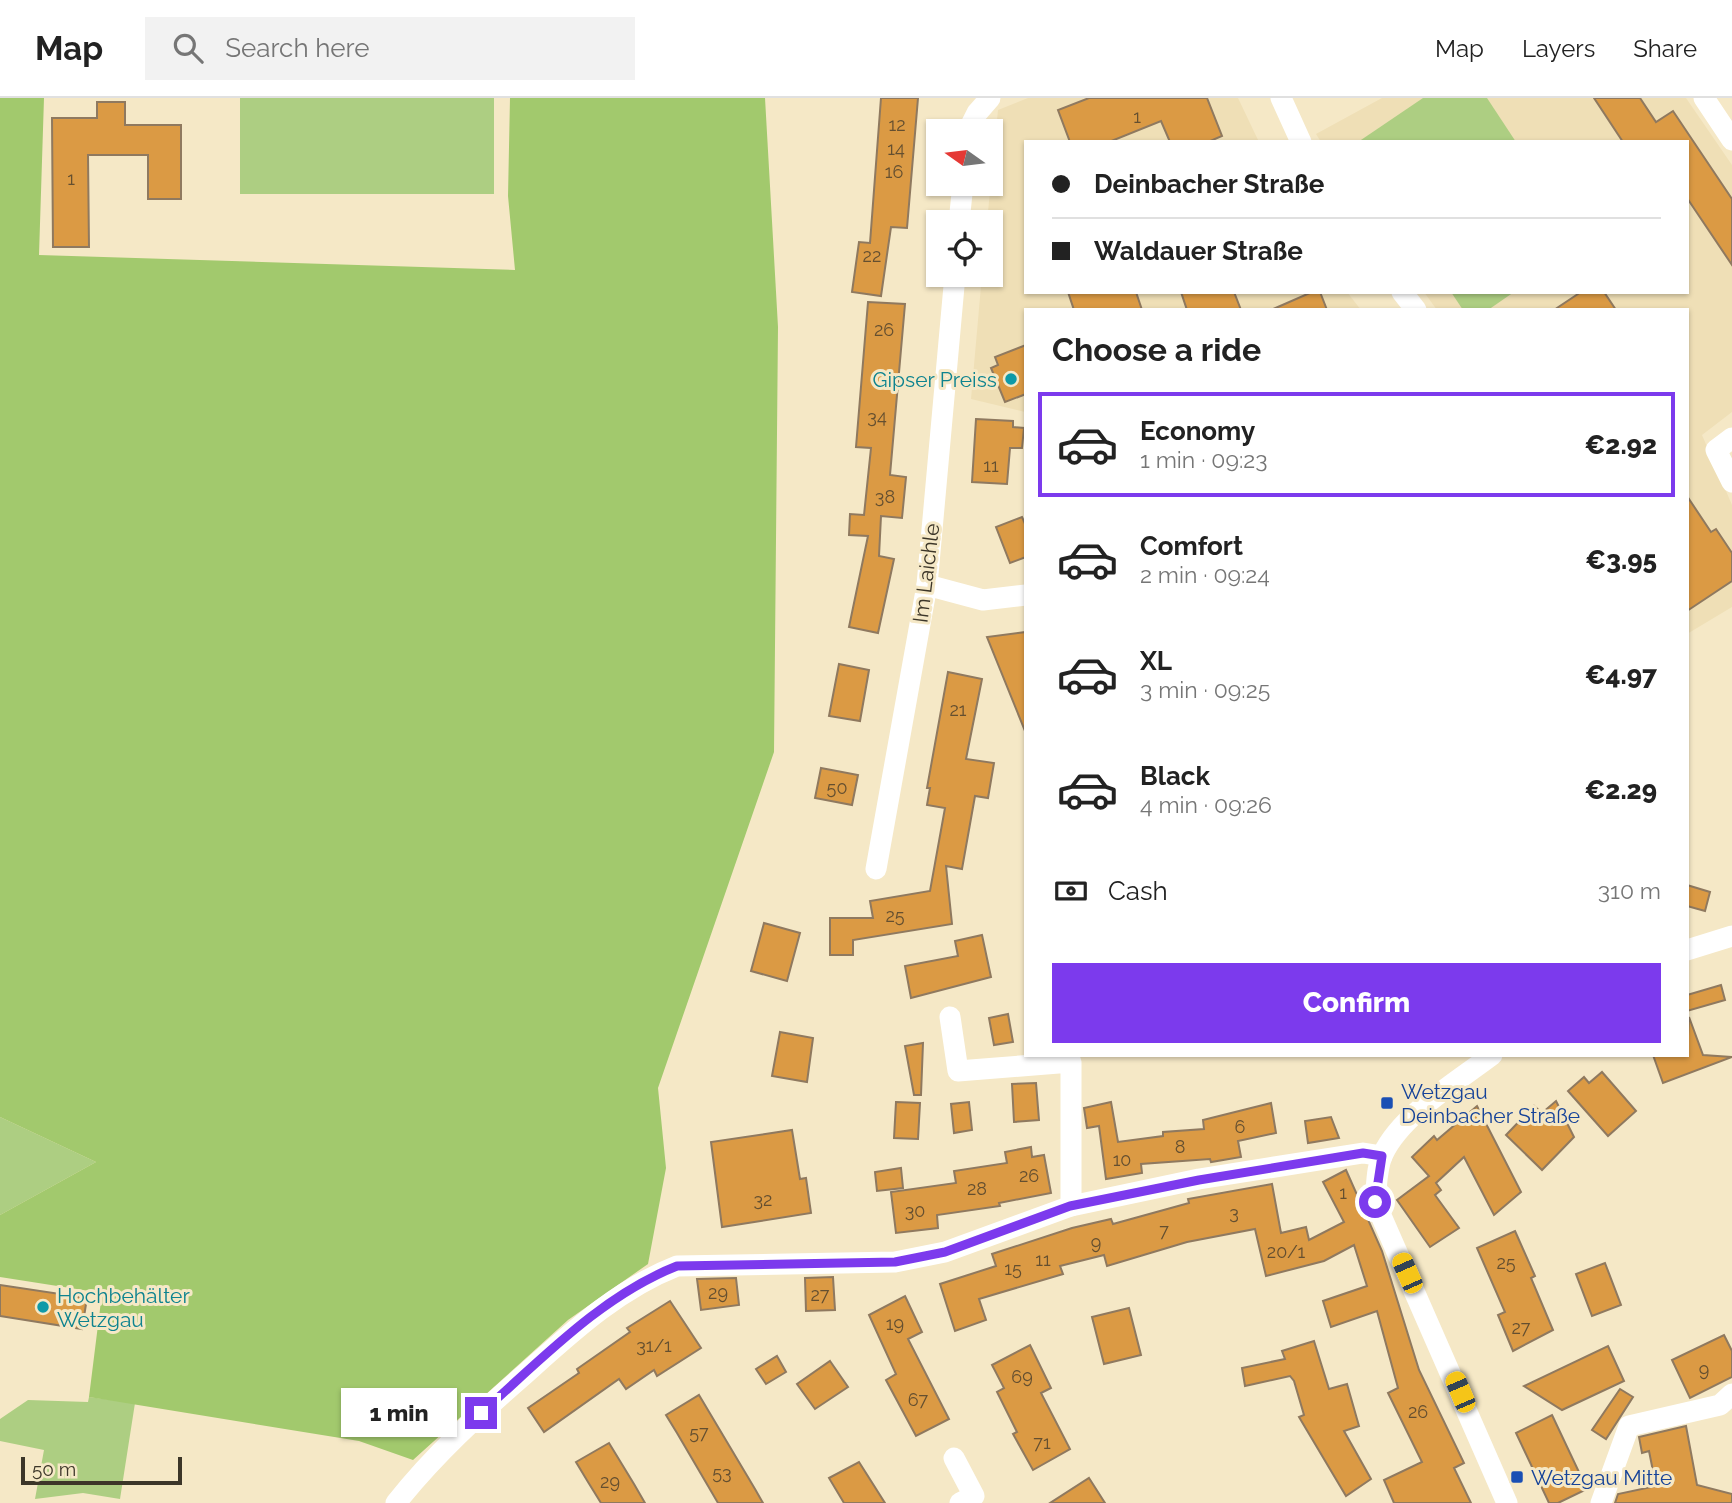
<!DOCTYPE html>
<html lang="en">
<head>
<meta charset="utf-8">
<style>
  :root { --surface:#fff; --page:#f2f2f2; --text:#222; --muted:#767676; --line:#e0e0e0; --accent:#7c3aed }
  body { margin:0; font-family:Raleway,sans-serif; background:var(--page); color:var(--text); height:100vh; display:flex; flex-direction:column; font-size:26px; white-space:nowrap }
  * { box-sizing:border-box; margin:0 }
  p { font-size:23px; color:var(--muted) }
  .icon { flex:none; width:38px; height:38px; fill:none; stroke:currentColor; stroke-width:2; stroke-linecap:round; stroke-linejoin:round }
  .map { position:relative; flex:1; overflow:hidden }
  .details { position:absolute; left:1024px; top:210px; width:665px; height:749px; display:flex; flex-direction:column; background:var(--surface); border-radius:0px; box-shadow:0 2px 5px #0004 }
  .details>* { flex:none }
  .guide { position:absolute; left:1024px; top:42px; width:665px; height:154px; border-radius:0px; box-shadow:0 2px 5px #0004; display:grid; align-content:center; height:154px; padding:0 28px; background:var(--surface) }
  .needle { width:46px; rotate:284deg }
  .controls { position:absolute; left:926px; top:21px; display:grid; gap:14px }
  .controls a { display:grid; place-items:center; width:77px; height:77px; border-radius:0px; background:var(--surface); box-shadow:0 2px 5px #0004; font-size:35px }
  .scale { position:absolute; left:21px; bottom:18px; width:161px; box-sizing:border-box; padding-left:7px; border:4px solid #3c3629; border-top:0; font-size:19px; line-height:24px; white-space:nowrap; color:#3c3629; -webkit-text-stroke:5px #f5e8c6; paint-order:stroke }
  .end { position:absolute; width:32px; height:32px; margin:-16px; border:9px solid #7c3aed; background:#fff; box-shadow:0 0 0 4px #fff }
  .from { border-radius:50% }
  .bubble { position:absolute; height:49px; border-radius:0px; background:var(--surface); box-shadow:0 2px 5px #0004; font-size:23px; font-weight:800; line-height:49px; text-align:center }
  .car { position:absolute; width:21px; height:42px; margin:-21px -10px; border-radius:9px; box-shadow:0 0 5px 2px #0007; background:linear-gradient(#f5c518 24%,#345 0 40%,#f5c518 0 76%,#345 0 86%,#f5c518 0) }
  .guide b { display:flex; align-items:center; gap:24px; height:66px; font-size:26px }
  .guide b+b { border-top:2px solid var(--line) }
  .guide i { width:18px; height:18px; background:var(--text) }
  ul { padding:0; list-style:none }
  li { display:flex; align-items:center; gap:21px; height:105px; margin:0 14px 10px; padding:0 14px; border:4px solid transparent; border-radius:0px }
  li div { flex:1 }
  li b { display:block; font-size:26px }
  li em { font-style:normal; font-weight:800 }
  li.active { border-color:var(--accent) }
  li>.icon { width:63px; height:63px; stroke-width:1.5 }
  h2 { padding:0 28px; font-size:32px; line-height:84px }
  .pay { display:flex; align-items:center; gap:18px; height:77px; padding:0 28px; font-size:26px }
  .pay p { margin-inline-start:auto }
  .primary-button { display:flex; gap:14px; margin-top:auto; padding:14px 28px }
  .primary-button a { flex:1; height:80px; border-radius:0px; background:var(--accent); color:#fff; font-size:28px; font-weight:800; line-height:80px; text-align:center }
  header { display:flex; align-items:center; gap:42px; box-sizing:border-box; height:98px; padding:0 35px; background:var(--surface); border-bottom:2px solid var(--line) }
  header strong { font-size:33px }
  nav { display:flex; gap:38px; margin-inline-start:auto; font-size:24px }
  .search { width:490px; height:63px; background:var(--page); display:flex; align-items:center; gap:18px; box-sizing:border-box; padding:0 24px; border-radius:0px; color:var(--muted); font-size:26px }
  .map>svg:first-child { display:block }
</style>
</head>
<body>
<header>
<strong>Map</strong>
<div class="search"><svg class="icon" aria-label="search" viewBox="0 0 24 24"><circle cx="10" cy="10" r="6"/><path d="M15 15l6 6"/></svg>Search here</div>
<nav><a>Map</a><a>Layers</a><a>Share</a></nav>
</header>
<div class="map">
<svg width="1732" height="1405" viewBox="0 0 1732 1405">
  <rect width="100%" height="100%" fill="#f5e8c6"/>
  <g fill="#efdfb6">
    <path d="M1028,0H1238L1259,44H1026V194H1347L1361,212H1026L1025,314L971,301L982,177H990V124H987L998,12Z"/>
    <path d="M1382,0H1686L1732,67V314L1702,337L1732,407V509L1687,536V212H1437L1424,194H1687V44H1321L1316,36Z"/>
  </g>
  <g fill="#adce82">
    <rect x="240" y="0" width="254" height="96"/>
    <path d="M1423,0H1487L1516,44H1358Z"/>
    <path d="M1451,194H1514L1488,212H1463Z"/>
    <path d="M0,1019L96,1064L0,1117Z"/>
    <path d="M89,1299L135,1305L120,1401L83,1395L35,1401L44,1352L0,1343V1321L28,1302L88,1304Z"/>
  </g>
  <path fill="#a2c96d" d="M0,0H44L39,157L515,172L508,98L510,0H765L778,229L774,654L658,990L666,1070L648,1166L568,1222L413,1362L359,1343L89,1299L102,1195L0,1179V1117L96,1064L0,1019Z"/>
  <g fill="#db9a44" stroke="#8f795f" stroke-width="2">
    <path d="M881,0H918L907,130L891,129L881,198L852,194L859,144L870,145Z"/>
    <path d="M1089,0H1207L1222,38L1208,44H1170L1161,23L1109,44H1070L1058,12Z"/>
    <path d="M1594,0H1640L1656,24L1673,13L1732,101V167L1687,100V44H1623Z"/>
    <path d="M97,4H125V27H181V101H148V57H88L89,149H53L52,20H97Z"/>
    <path d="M1068,194H1136L1142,212H1074Z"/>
    <path d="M1181,194H1234L1241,212H1187Z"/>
    <path d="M1312,194H1320L1327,212H1271Z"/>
    <path d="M1581,194H1604L1616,212H1554Z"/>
    <path d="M868,204L905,206L890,377L906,379L902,420L881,418L879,458L894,461L878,535L849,529L868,438L849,437L850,416L864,417L871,350L856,349Z"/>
    <path d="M1026,247V296L1005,304L991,270L998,267L995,259Z"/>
    <path d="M976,321L1013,323V329L1024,330L1022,350H1010L1007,386L972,384Z"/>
    <path d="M1687,398L1711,434L1716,431L1732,455V483L1687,513Z"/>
    <path d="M1022,419L1026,428V459L1010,465L996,429Z"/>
    <path d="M1026,534V632L1025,633L987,539Z"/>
    <path d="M839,566L869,572L860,623L829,618Z"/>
    <path d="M948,574L982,581L966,661L994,665L988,700L975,698L962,771L946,768L952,826L853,842V857H830V820H873L870,803L930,793L945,710L927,707L930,690H927Z"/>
    <path d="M821,670L858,677L852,707L815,700Z"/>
    <path d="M1687,787L1710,794L1705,813L1687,808Z"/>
    <path d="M764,825L800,835L787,883L751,873Z"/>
    <path d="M982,837L991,879L911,900L905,868L958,858L955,843Z"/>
    <path d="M1721,887L1725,902L1687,913V897Z"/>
    <path d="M1008,916L1013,944L994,947L989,920Z"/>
    <path d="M1689,919L1703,957L1732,959L1663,985L1653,957H1687Z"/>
    <path d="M780,934L813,940L807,984L772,978Z"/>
    <path d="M923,945L921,997H914L905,948Z"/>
    <path d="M1602,974L1636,1013L1608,1038L1568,993L1584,979L1589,985Z"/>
    <path d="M1036,985L1039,1022L1014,1024L1012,986Z"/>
    <path d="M1556,1003L1574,1039L1542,1072L1506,1037L1534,1008L1542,1015Z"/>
    <path d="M896,1004L920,1005L918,1041L894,1040Z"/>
    <path d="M969,1004L972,1032L954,1035L951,1006Z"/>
    <path d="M1111,1004L1118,1044L1163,1038V1034L1204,1031L1203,1022L1271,1005L1276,1035L1238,1043L1241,1059L1211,1064L1210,1061L1141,1066L1142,1075L1106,1081L1099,1028L1087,1030L1084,1010Z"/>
    <path d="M1477,1008L1521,1094L1494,1117L1464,1059L1436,1085L1441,1092L1435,1097L1459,1130L1430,1149L1397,1102L1429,1078L1412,1059L1434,1038L1437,1042Z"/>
    <path d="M1331,1019L1339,1040L1308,1045L1305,1023Z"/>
    <path d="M792,1032L800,1081L806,1080L811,1115L722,1129L711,1044Z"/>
    <path d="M1031,1049L1032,1059L1044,1057L1051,1095L999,1105L1000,1108L937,1117L938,1130L896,1135L891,1094L956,1085L954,1073L1007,1065L1005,1054Z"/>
    <path d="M901,1070L903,1090L877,1093L875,1074Z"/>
    <path d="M1346,1072L1382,1153L1419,1272L1464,1365L1454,1370L1471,1405H1394L1384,1382L1422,1364L1388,1295L1398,1290L1377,1213L1331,1229L1323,1203L1367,1188L1354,1147L1324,1163L1266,1178L1255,1131L1187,1144L1107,1168L1104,1157L1060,1168L1063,1176L979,1201L986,1222L955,1233L940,1186L996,1168L992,1156L1072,1130L1111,1121L1113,1126L1189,1105L1188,1101L1272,1086L1281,1135L1306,1129L1309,1142L1344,1124L1323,1084Z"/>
    <path d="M1515,1133L1535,1178L1531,1180L1553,1232L1513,1253L1498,1217L1505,1214L1477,1150Z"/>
    <path d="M1605,1165L1621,1207L1592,1218L1576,1176Z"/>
    <path d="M833,1179L835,1212L806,1213L805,1180Z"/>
    <path d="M736,1180L739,1207L701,1212L697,1181Z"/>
    <path d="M0,1187L87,1200L82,1231L0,1218Z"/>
    <path d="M905,1198L922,1234L908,1241L949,1321L916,1338L886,1282L896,1276L869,1217Z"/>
    <path d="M670,1203L701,1250L657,1278L654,1272L626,1291L619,1281L544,1334L528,1310L579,1275L577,1271L630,1234L627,1230Z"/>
    <path d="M1129,1210L1141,1257L1104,1266L1092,1219Z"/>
    <path d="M1724,1237L1732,1253V1279L1690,1300L1672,1262Z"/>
    <path d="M1314,1243L1329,1291L1347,1286L1359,1328L1344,1333L1371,1381L1346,1398L1299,1319L1304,1317L1294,1283L1290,1278L1245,1288L1242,1270L1285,1261L1282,1253Z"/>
    <path d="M1030,1247L1051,1290L1041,1295L1070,1351L1033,1372L1013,1336L1017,1334L997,1294L1004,1290L992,1267Z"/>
    <path d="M1608,1248L1624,1283L1562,1312L1524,1288Z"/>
    <path d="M777,1258L786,1274L766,1286L756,1271Z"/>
    <path d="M830,1263L848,1289L815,1311L797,1286Z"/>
    <path d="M1620,1291L1633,1299L1606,1341L1592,1332Z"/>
    <path d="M699,1297L755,1391L763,1405H718L677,1335L666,1317Z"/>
    <path d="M1552,1317L1587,1391L1558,1405H1549L1516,1335Z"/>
    <path d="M1686,1328L1697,1387L1732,1396V1405H1615L1618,1396L1656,1388L1649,1353L1642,1355L1639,1339Z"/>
    <path d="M609,1345L634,1386L645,1405H601L588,1384L576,1364Z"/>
    <path d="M859,1364L885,1405H844L829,1380Z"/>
    <path d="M1089,1380L1105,1405H1050Z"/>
  </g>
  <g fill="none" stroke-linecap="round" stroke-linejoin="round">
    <g stroke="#fff" stroke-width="21">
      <path d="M1281,0L1301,44"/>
      <path d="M1704,0L1732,42"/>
      <path d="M968,33L977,15L990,0"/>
      <path d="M959,124L963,86"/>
      <path d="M1402,194L1416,212"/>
      <path d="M1732,340L1716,352L1732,384"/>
      <path d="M927,487L983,502L1026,497"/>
      <path d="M876,771L927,487L955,177"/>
      <path d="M1687,852L1732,838"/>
      <path d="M950,919L958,973L1071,964V1108"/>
      <path d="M1492,957C1458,983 1402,1016 1383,1056C1376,1070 1377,1088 1375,1104L1507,1405"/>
      <path d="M954,1360L974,1398L960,1405"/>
      <path d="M396,1405C434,1357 479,1316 525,1276C572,1234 618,1191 677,1168L895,1164L945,1154L1071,1108L1199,1081L1363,1055L1382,1058"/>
      <path d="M1601,1405L1629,1328L1720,1307L1732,1296"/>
    </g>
  </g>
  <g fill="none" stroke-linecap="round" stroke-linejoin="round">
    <path stroke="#7c3aed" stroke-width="9" d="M481,1315C542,1261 601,1198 677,1168L895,1164L945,1154L1070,1108L1199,1082L1363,1055L1382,1058L1375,1104"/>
  </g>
  <g fill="#0f9aa8" stroke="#f5e8c6" stroke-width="2.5">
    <circle cx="1011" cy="281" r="7"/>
    <circle cx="43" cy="1209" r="7"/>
  </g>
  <g fill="#1a4fb4" stroke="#f5e8c6" stroke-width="2.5">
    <rect x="1380" y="998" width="14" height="14" rx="3.5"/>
    <rect x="1510" y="1372" width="14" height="14" rx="3.5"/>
  </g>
  <g text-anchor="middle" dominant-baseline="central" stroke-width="6" stroke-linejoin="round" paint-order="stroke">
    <g font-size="18" fill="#644f30">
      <text x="1137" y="18">1</text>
      <text x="897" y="26">12</text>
      <text x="896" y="50">14</text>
      <text x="894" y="73">16</text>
      <text x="71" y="80">1</text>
      <text x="872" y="157">22</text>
      <text x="884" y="231">26</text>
      <text x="877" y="318">34</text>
      <text x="991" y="367">11</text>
      <text x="885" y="398">38</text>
      <text x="958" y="611">21</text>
      <text x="837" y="689">50</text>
      <text x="895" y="817">25</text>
      <text x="1240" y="1028">6</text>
      <text x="1180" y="1048">8</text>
      <text x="1122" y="1061">10</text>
      <text x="1029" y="1077">26</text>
      <text x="977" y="1090">28</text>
      <text x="1343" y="1094">1</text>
      <text x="763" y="1101">32</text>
      <text x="915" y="1112">30</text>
      <text x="1234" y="1114">3</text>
      <text x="1164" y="1132">7</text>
      <text x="1096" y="1144">9</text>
      <text x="1286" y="1153">20/1</text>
      <text x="1043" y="1161">11</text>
      <text x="1506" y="1164">25</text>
      <text x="1013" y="1170">15</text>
      <text x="718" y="1194">29</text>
      <text x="820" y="1196">27</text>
      <text x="895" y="1225">19</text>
      <text x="1521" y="1229">27</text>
      <text x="654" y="1247">31/1</text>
      <text x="1704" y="1271">9</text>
      <text x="1022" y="1278">69</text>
      <text x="918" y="1301">67</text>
      <text x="1418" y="1313">26</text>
      <text x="699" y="1334">57</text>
      <text x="1042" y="1344">71</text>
      <text x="722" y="1374">53</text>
      <text x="610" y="1383">29</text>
    </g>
    <g font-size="21" fill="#0d838f" stroke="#f5e8c6" text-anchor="end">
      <text x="997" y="281">Gipser Preiss</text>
      <text x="57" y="1197" text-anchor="start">Hochbehälter<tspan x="57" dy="24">Wetzgau</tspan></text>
    </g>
    <g font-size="21" fill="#3c3629" stroke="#f5e8c6">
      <text transform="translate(926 475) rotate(-83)">Im Laichle</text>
    </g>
    <g font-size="21" fill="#164399" stroke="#f5e8c6" text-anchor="start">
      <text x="1401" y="993">Wetzgau<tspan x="1401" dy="24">Deinbacher Straße</tspan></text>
      <text x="1531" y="1379">Wetzgau Mitte</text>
    </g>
  </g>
</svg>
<div class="controls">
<a><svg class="needle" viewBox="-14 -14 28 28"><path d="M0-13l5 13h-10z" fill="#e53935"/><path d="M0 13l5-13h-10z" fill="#767676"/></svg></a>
<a><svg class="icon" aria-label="locate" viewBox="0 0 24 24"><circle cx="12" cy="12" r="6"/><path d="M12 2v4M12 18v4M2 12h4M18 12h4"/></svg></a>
</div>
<div class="scale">50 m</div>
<i class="end from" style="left:1375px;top:1104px"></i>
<i class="end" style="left:481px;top:1315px"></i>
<div class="bubble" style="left:341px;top:1290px;width:116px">1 min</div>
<i class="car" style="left:1407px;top:1175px;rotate:336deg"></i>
<i class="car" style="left:1460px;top:1294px;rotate:337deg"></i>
<div class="guide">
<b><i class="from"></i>Deinbacher Straße</b>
<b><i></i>Waldauer Straße</b>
</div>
<section class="details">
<h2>Choose a ride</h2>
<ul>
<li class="active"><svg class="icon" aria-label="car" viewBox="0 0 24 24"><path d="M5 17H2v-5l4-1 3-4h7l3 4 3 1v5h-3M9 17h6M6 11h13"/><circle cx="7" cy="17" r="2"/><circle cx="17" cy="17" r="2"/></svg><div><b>Economy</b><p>1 min · 09:23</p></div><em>€2.92</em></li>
<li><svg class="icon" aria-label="car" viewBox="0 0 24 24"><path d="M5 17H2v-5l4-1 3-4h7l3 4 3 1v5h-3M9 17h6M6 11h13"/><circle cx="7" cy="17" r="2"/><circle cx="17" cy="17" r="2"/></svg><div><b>Comfort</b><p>2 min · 09:24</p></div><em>€3.95</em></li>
<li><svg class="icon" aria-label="car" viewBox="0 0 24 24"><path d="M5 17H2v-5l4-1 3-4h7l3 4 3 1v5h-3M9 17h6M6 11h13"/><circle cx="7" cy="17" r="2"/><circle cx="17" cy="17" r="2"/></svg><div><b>XL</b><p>3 min · 09:25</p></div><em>€4.97</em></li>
<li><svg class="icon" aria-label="car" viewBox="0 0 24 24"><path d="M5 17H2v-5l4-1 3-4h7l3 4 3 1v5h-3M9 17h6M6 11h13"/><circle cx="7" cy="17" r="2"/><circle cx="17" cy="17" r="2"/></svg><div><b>Black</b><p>4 min · 09:26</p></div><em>€2.29</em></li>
</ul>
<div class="pay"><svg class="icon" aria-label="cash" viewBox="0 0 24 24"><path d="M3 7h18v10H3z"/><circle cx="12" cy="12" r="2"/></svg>Cash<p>310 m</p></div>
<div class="primary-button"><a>Confirm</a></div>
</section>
</div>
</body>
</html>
